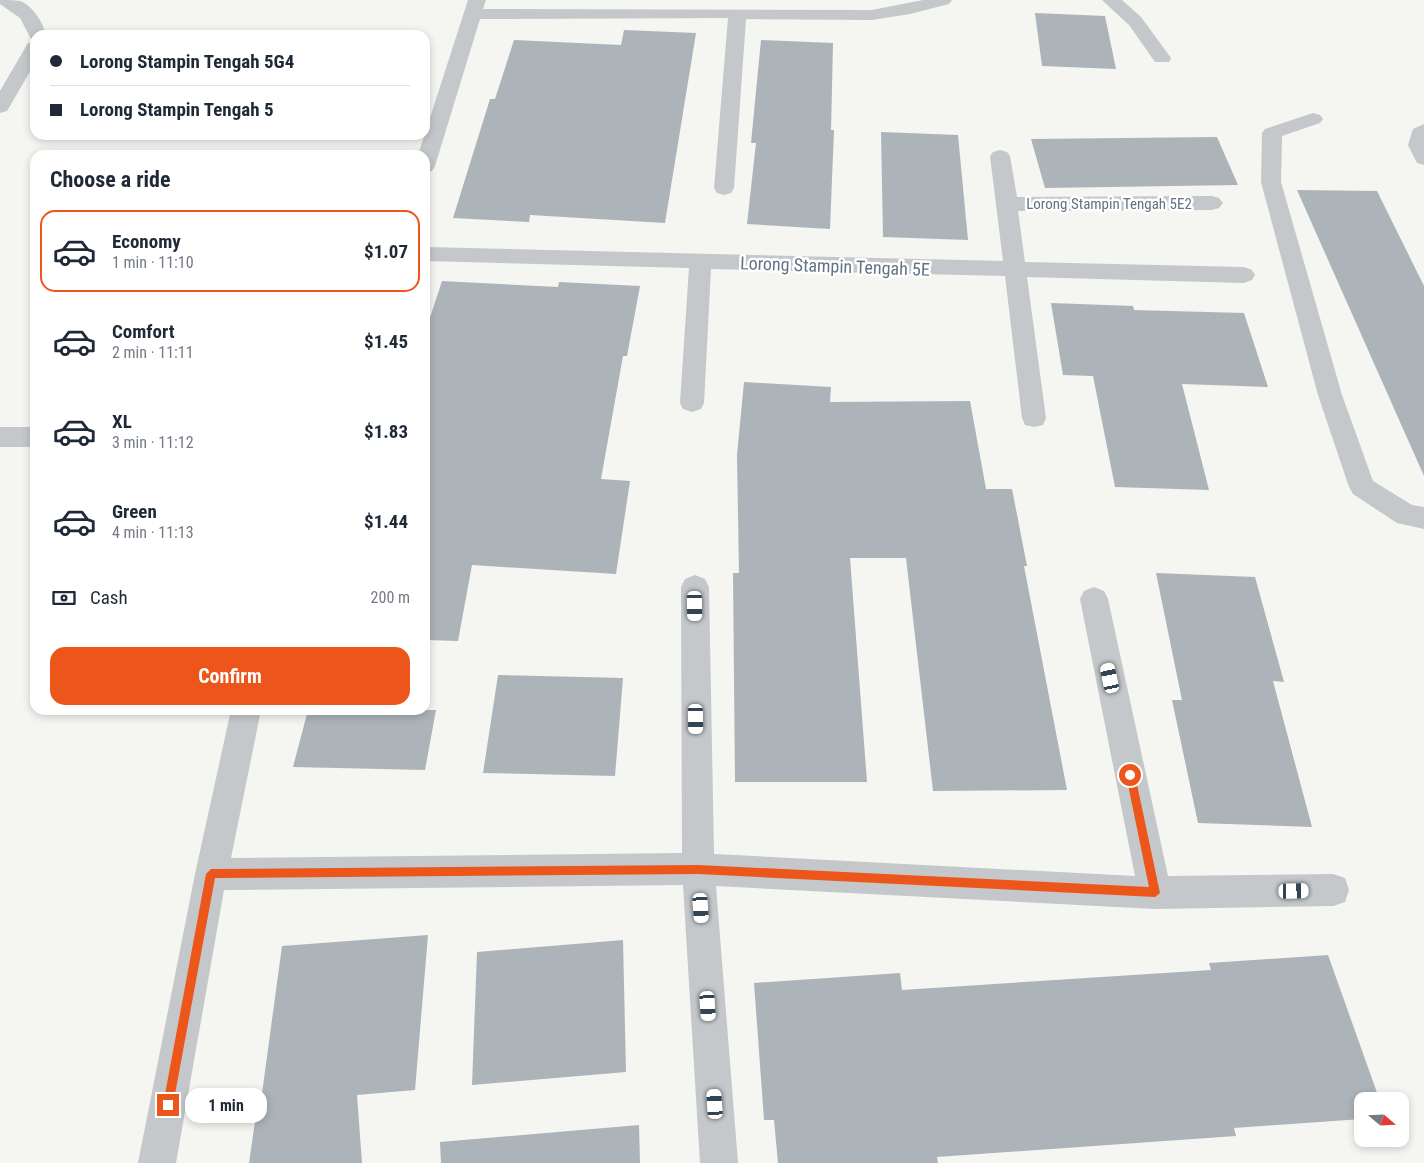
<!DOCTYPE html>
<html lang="en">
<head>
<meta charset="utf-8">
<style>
  :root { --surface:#fff; --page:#f6f6f7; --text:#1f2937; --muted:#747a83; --line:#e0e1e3; --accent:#ec561a }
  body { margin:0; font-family:"Roboto Condensed",sans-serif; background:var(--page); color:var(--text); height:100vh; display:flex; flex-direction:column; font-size:19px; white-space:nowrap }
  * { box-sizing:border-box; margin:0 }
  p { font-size:16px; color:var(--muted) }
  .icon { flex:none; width:28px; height:28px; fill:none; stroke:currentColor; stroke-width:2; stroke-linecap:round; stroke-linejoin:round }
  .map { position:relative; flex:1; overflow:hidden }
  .sheet { position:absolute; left:30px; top:150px; width:400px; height:565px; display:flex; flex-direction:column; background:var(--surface); border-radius:15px; box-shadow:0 2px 8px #0003 }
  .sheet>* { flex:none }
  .hud { position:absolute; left:30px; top:30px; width:400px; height:110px; border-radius:15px; box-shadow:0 2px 8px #0003; display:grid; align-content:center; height:110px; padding:0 20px; background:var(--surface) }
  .needle { width:32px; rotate:109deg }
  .tools { position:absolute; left:1354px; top:1092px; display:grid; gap:10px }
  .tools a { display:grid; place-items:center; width:55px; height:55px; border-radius:10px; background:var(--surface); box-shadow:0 2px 8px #0003; font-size:25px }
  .end { position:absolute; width:22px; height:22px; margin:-11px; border:6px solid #ec561a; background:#fff; box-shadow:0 0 0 2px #fff }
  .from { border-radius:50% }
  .bubble { position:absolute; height:35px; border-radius:15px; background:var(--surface); box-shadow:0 2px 8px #0003; font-size:16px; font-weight:700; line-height:35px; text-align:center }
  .car { position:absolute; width:15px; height:30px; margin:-15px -8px; border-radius:6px; box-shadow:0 0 4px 1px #0007; background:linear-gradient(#fff 24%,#345 0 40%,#fff 0 76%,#345 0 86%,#fff 0) }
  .hud b { display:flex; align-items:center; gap:18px; height:48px; font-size:19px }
  .hud b+b { border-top:1px solid var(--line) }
  .hud i { width:12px; height:12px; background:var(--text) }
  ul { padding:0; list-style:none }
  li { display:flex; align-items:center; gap:15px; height:82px; margin:0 10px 8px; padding:0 10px; border:2px solid transparent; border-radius:15px }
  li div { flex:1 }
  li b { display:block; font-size:19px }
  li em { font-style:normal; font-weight:700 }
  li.current { border-color:var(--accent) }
  li>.icon { width:45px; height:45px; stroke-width:1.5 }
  h2 { padding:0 20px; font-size:22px; line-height:60px }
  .pay { display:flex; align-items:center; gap:12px; height:55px; padding:0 20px; font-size:19px }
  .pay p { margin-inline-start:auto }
  .primary-button { display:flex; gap:10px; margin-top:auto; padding:10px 20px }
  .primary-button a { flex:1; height:58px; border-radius:15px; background:var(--accent); color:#fff; font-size:20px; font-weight:700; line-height:58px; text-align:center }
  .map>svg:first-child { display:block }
</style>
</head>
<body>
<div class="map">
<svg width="1424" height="1163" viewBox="0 0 1424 1163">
  <rect width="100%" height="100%" fill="#f5f5f1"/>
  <g fill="#acb4ba">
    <path d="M1035,13L1105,16L1116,69L1042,66Z"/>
    <path d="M624,30L696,33L665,223L530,215L529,222L453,218L490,99H495L514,40L621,45Z"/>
    <path d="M761,40L833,43L831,130H834L830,229L747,224L756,143H751Z"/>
    <path d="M881,132L958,135L968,240L883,237Z"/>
    <path d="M1217,137L1238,185L1045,188L1031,139Z"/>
    <path d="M1297,190L1377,191L1424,286V476Z"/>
    <path d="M442,281L558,287L559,282L640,286L627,356H623L601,479L630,481L616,574L472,565L458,641L425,640V333Z"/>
    <path d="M1051,303L1133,306L1134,310L1244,313L1268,387L1182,384L1209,490L1115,487L1093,376L1063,375Z"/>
    <path d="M744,382L831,387L830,402L970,401L986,489H1012L1027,566H1024L1067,790L933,791L906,558H850L867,782H735L733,573H739L737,455Z"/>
    <path d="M1156,573L1255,577L1284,682L1273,681L1312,827L1198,823L1172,700H1182Z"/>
    <path d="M498,675L623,678L615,776L483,773Z"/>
    <path d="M308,710H436L425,770L293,767Z"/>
    <path d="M428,935L415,1090L357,1095L362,1163H249L258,1101H261L282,946Z"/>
    <path d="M623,940L626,1072L472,1085L477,952Z"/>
    <path d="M1328,955L1380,1101H1362V1119L1234,1128L1236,1136L937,1157L938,1163H778L774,1120H764L754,983L900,973L902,990L1211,970L1209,963Z"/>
    <path d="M639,1125L640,1163H441L440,1142Z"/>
  </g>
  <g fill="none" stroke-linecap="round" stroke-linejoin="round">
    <g fill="#c4c8cb" fill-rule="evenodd">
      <path d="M0,0C6,0 15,0 20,1C33,6 43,22 46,35H35V40L31,39L20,18L0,4Z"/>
      <path d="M468,0H486L483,9L872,10L923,0H952L949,4L910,14L872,20L746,19L734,188L731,193L724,195L717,193L714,188L728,18L480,19L435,166L432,171L425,172V155H418Z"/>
      <path d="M1102,0H1122L1141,17L1171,58L1169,62H1155L1129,25Z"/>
      <path d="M35,41V63L7,111L0,113V91L28,43Z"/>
      <path d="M1313,113L1320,115L1323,119L1320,123L1282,136L1281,182L1342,395L1373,481L1412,505L1424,507V529L1397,523L1353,494L1349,487L1318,395L1261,182L1262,133L1265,129Z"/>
      <path d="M1424,124V165L1417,163L1408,145L1413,129Z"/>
      <path d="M1000,150L1007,152L1010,156L1017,197L1212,196L1219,198L1223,203L1219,208L1212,210L1018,211L1025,262L1244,267L1252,270L1255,275L1252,280L1244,283L1027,277L1046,418L1043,425L1034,427L1025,425L1022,418L1005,276L711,269L704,403L701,409L692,412L683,409L680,403L689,268L425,261V247L1003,261L990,156L993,152Z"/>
      <rect x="0" y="427" width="35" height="20"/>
      <path d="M695,575L705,579L709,587L714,854L1135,876L1080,599L1084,591L1094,587L1104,591L1108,599L1168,876L1333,874L1345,878L1349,890L1345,902L1333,906L1155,909L716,886L738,1163H700L683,885L224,890L176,1163H138L195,874L231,710H261L231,858L682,853L681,587L685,579Z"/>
    </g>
  </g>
  <path fill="#ec561a" d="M1130,771L1135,775L1160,893L1155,897L698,874L215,878L173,1105L168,1110L163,1105L206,874L211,869L698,865L1149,887L1126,775Z"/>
  <g text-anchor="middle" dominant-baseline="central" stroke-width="5" stroke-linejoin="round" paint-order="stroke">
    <g font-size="15" fill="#627384" stroke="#fff">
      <text x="1109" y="204">Lorong Stampin Tengah 5E2</text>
    </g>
    <g font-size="18" fill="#627384" stroke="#fff">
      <text transform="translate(835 266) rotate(2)">Lorong Stampin Tengah 5E</text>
    </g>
  </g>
</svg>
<div class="tools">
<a><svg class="needle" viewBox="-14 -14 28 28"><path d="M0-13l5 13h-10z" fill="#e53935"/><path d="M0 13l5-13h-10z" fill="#747a83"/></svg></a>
</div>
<i class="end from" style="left:1130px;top:775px"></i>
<i class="end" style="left:168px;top:1105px"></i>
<div class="bubble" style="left:185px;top:1088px;width:82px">1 min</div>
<i class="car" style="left:695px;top:606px;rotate:179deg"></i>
<i class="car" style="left:1110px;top:678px;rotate:348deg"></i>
<i class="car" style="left:696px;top:719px;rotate:179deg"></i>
<i class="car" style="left:1294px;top:891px;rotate:89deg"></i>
<i class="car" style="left:701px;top:908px;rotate:176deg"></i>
<i class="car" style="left:708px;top:1006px;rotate:176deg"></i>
<i class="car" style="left:715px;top:1104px;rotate:356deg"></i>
<div class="hud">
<b><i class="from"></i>Lorong Stampin Tengah 5G4</b>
<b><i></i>Lorong Stampin Tengah 5</b>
</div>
<section class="sheet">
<h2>Choose a ride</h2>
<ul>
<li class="current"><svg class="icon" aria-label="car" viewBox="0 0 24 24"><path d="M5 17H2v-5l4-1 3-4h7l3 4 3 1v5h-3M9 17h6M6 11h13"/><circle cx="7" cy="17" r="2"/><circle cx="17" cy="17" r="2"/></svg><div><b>Economy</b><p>1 min · 11:10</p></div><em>$1.07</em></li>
<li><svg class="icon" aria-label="car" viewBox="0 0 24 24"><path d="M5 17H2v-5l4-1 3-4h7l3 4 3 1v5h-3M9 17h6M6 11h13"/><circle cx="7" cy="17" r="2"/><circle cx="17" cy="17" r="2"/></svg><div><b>Comfort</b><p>2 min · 11:11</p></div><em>$1.45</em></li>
<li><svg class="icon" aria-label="car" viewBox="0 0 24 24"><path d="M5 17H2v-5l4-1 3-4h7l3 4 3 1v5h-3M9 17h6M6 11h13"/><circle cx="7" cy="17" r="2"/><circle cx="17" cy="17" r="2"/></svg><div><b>XL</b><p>3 min · 11:12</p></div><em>$1.83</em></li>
<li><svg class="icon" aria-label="car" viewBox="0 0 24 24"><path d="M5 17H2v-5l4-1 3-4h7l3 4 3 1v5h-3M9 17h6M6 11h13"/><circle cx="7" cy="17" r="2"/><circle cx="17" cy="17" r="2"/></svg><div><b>Green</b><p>4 min · 11:13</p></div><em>$1.44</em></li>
</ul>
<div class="pay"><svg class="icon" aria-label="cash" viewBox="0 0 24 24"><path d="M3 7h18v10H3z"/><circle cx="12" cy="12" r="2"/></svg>Cash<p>200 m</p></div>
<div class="primary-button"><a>Confirm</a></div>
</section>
</div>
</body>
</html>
